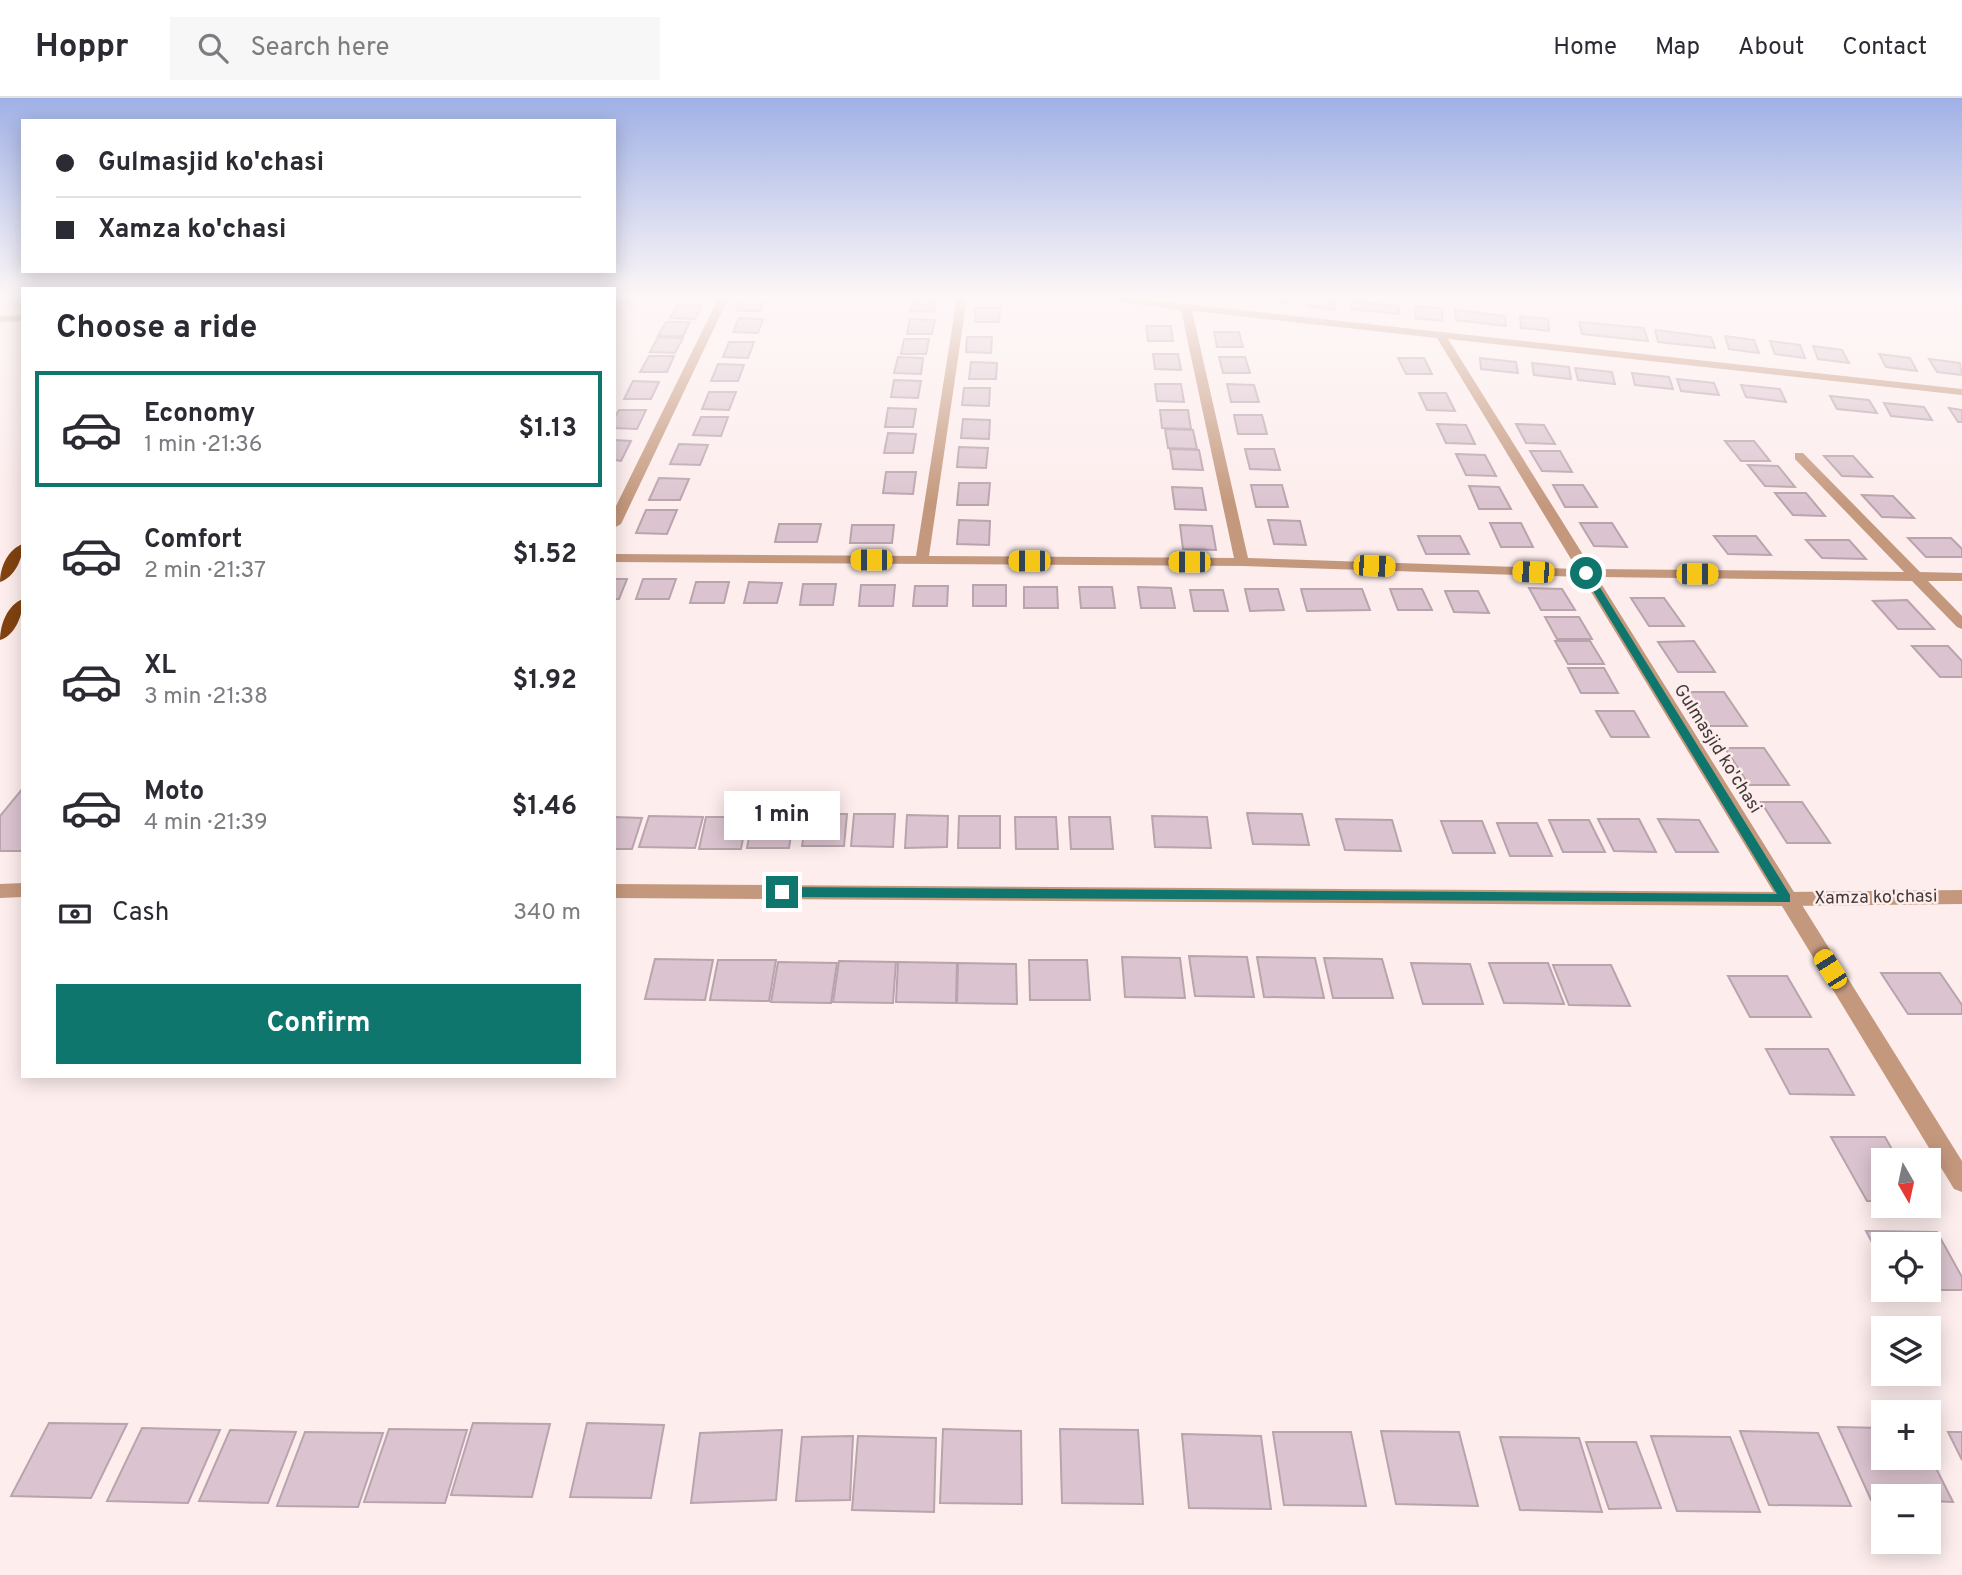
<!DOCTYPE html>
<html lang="en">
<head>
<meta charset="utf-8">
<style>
  :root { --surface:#fff; --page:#f7f7f7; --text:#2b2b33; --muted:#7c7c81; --line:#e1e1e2; --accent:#0f766e }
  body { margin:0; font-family:Overpass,sans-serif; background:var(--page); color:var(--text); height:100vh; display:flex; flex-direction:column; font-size:26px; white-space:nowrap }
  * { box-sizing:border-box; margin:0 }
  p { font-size:23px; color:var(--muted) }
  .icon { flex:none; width:38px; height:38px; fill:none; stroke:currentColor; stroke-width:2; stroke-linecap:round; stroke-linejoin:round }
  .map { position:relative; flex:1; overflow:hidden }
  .details { position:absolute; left:21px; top:189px; width:595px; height:791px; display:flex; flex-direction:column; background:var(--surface); border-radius:0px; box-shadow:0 4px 18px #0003 }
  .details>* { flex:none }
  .hud { position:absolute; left:21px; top:21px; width:595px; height:154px; border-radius:0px; box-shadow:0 4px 18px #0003; display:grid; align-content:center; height:154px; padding:0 35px; background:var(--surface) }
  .needle { width:46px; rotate:171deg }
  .buttons { position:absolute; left:1871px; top:1050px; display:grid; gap:14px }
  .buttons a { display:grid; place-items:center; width:70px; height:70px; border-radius:0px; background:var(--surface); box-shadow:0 4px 18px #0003; font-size:35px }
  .end { position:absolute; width:32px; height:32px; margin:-16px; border:9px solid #0f766e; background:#fff; box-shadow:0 0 0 4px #fff }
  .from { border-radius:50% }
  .bubble { position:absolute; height:49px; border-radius:0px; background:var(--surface); box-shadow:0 4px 18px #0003; font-size:23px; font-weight:700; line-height:49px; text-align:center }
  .car { position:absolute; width:21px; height:42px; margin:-21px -10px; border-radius:9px; box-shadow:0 0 5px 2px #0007; background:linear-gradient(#f5c518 24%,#345 0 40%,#f5c518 0 76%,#345 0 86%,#f5c518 0) }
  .hud b { display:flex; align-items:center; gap:24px; height:66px; font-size:26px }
  .hud b+b { border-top:2px solid var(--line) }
  .hud i { width:18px; height:18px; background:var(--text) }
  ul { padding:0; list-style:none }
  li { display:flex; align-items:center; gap:21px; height:116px; margin:0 14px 10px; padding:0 21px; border:4px solid transparent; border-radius:0px }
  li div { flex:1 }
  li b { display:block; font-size:26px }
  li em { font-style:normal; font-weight:700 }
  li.current { border-color:var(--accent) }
  li>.icon { width:63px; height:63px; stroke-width:1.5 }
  h2 { padding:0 35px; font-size:32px; line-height:84px }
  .pay { display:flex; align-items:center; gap:18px; height:77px; padding:0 35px; font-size:26px }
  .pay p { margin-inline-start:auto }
  .primary-button { display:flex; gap:14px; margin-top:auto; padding:14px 35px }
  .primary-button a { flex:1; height:80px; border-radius:0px; background:var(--accent); color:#fff; font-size:28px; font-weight:700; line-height:80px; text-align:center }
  header { display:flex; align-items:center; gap:42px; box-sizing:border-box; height:98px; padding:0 35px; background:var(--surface); border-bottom:2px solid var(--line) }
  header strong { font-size:33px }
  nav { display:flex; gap:38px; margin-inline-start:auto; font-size:24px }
  .search { width:490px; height:63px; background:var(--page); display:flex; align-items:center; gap:18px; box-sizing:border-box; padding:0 24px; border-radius:0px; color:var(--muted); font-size:26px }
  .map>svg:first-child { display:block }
</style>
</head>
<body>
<header>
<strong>Hoppr</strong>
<div class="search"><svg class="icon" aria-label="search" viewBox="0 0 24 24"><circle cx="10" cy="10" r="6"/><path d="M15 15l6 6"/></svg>Search here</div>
<nav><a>Home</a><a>Map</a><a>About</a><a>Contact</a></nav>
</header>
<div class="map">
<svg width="1962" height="1477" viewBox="0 0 1962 1477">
  <rect width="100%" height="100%" fill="#fdeded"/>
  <g fill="#dbc4cf" stroke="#b9a3ad" stroke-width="2">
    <path d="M742,199H743L766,200L760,213H736Z"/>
    <path d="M1267,199H1293L1291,205L1266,202Z"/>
    <path d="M1310,199L1336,200L1334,212L1308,208Z"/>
    <path d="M913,200H936L934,214L910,213Z"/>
    <path d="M1351,203L1399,208V216L1351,211Z"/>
    <path d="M678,206L701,207L695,221L670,220Z"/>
    <path d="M1416,208L1443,211L1442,223L1415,220Z"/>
    <path d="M976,210H1000L999,224H975Z"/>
    <path d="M1455,212L1505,218L1506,228L1456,222Z"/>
    <path d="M1520,218L1548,221L1549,233L1521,230Z"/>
    <path d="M739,220L763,221L758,235L733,234Z"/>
    <path d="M910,221L935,222L932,236H907Z"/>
    <path d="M666,224H690L683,238H658Z"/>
    <path d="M1579,224L1644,230L1648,243L1582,236Z"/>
    <path d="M1146,228H1171L1173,243H1148Z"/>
    <path d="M1655,232L1711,239L1715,250L1658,244Z"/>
    <path d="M1214,234H1239L1243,249H1217Z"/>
    <path d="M1725,238L1754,242L1759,255L1729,251Z"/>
    <path d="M658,239L683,240L675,255L650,254Z"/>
    <path d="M967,239H992L991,255L966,254Z"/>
    <path d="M904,241H929L926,256H901Z"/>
    <path d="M1770,243L1800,247L1805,260L1775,256Z"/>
    <path d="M729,244H754L748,260L723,259Z"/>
    <path d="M1813,248L1842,252L1849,265L1818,261Z"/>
    <path d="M1153,256H1178L1181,272L1155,271Z"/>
    <path d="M1879,256L1910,260L1917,273L1886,269Z"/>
    <path d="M649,258H674L667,274H640Z"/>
    <path d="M898,259L923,260L921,276L894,275Z"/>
    <path d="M1219,259H1245L1250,275H1223Z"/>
    <path d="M1398,260H1424L1432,276H1406Z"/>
    <path d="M1480,260L1516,264L1518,275L1481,271Z"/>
    <path d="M1929,261L1960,265L1962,277L1937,274Z"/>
    <path d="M971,264L997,265L996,281H969Z"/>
    <path d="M1532,265L1569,269L1571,281L1534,277Z"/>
    <path d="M718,266L744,267L738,283H711Z"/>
    <path d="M1575,270L1612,274L1615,286L1578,282Z"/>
    <path d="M1632,275L1669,279L1673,291L1635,287Z"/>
    <path d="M1677,281L1714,285L1719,297L1681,293Z"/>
    <path d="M894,282L921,283L918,300L891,299Z"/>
    <path d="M633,283L659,284L651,301H624Z"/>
    <path d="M1155,286H1181L1184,304L1157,303Z"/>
    <path d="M1227,286L1254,287L1259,304H1231Z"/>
    <path d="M1741,287L1780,291L1786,304L1746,299Z"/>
    <path d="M964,290H990L989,308L962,307Z"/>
    <path d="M709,294H736L729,312L702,311Z"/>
    <path d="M1419,295H1446L1455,313L1427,312Z"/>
    <path d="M1830,298L1869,302L1877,315L1837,311Z"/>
    <path d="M1884,305L1924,309L1932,322L1891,318Z"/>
    <path d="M888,310L916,311L913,329H885Z"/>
    <path d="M1949,310L1962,312V324H1958Z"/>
    <path d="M619,312H646L637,331L614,330V320Z"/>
    <path d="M1160,312H1188L1191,331L1162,330Z"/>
    <path d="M1234,317H1262L1267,336H1238Z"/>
    <path d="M701,319H728L721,338L693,337Z"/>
    <path d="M963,321L990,322L989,341L961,340Z"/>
    <path d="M1437,326L1466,327L1475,346L1446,345Z"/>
    <path d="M1516,326L1544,327L1555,346L1526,345Z"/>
    <path d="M1165,331L1193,332L1197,351L1168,350Z"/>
    <path d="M888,335L916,336L913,355H884Z"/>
    <path d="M614,342L631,343L621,363L614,362Z"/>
    <path d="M1725,343H1754L1770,363H1741Z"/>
    <path d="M679,346L708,347L700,367L670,366Z"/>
    <path d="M959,349L988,350L986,370L957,369Z"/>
    <path d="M1170,351L1199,352L1203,372L1173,371Z"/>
    <path d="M1245,351H1274L1280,372L1250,371Z"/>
    <path d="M1530,353H1560L1572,374L1542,373Z"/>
    <path d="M1456,356L1485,357L1496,378L1466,377Z"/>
    <path d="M1824,358H1853L1872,379L1842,378Z"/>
    <path d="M1748,367L1778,368L1795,389L1765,388Z"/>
    <path d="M886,374H916L913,396L883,395Z"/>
    <path d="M659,380L689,381L680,402H649Z"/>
    <path d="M959,385H990L988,407H957Z"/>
    <path d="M1251,387H1282L1288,409H1256Z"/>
    <path d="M1553,387H1583L1597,409H1565Z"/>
    <path d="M1469,388L1499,389L1511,411H1479Z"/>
    <path d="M1172,389L1202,390L1206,412L1175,411Z"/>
    <path d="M1775,395H1806L1825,418L1793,417Z"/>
    <path d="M1862,397L1893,398L1914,420L1882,419Z"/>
    <path d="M646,412H677L667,436L636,435Z"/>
    <path d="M959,422L990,423L989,447L957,446Z"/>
    <path d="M1268,422L1300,423L1306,447L1274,446Z"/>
    <path d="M1490,425H1521L1533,449H1501Z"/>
    <path d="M1580,425H1612L1627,449L1594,448Z"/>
    <path d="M779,426H821L817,444H775Z"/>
    <path d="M852,427H894L892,445H850Z"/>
    <path d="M1180,427L1212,428L1216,452L1183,451Z"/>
    <path d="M1418,438H1460L1469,456H1426Z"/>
    <path d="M1714,438H1756L1771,457L1728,456Z"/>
    <path d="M1908,440H1951L1962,451V459H1926Z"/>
    <path d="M1806,442H1849L1866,461L1822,460Z"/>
    <path d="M614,481H627L619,501H614Z"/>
    <path d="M643,481H676L669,501H636Z"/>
    <path d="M696,484H729L724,505H690Z"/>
    <path d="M749,484L782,485L777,505H744Z"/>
    <path d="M803,486H836L833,507H800Z"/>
    <path d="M861,487H895L893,508H859Z"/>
    <rect x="973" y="487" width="33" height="21"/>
    <path d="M915,488H948L947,508H913Z"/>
    <path d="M1024,489H1057L1058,510H1024Z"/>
    <path d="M1079,489H1112L1115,510H1081Z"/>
    <path d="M1138,489L1171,490L1175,510H1141Z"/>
    <path d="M1529,490L1562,491L1575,512H1541Z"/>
    <path d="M1245,491H1278L1284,512L1250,513Z"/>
    <path d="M1301,491H1362L1370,512L1307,513Z"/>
    <path d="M1390,491H1422L1432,512H1398Z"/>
    <path d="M1190,492H1223L1228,513H1194Z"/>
    <path d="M1445,493H1478L1489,515L1454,514Z"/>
    <path d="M1631,500H1664L1684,528H1649Z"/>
    <path d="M1907,502L1934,531H1898L1873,503Z"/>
    <path d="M1545,519H1579L1592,541H1557Z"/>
    <path d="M1555,543H1590L1604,566H1568Z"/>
    <path d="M1694,543L1715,574H1678L1658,544Z"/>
    <path d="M1912,548H1948L1962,563V579H1940Z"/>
    <path d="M1568,570H1604L1618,595H1581Z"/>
    <path d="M1687,594H1724L1747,628H1709Z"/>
    <path d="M1596,613H1634L1649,639H1611Z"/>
    <path d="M1725,650H1764L1789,687H1749Z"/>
    <path d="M23,690V753H0V718Z"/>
    <path d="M1761,704H1802L1830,745H1787Z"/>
    <path d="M1247,715L1302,716L1309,747L1253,746Z"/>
    <path d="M807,716H847L844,748H802Z"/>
    <path d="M854,716H895L893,749L851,748Z"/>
    <path d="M907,717L948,718L947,749L905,750Z"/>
    <path d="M649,718L703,719L695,750L639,749Z"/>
    <path d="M753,718H794L789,750H747Z"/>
    <path d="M959,718H1000V750H958Z"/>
    <path d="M1152,718L1207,719L1211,750L1155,749Z"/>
    <path d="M614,719L642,720L632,751H614Z"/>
    <path d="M706,719H747L741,751H699Z"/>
    <path d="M1015,719H1056L1058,751H1016Z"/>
    <path d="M1069,719H1110L1113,751H1071Z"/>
    <path d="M1336,721L1392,722L1401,753L1345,752Z"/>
    <path d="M1598,721H1639L1656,754L1614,753Z"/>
    <path d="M1658,721L1699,722L1718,754H1676Z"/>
    <path d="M1549,722H1589L1605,754H1563Z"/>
    <path d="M1441,723H1482L1495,755H1453Z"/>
    <path d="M1497,725H1537L1552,758H1510Z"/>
    <path d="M1189,858L1247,859L1254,899L1195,898Z"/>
    <path d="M1122,859L1180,860L1185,900L1125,899Z"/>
    <path d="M1257,859L1315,860L1324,900L1264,899Z"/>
    <path d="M1324,860L1382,861L1393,900H1333Z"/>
    <path d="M655,861L713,862L705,902L645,901Z"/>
    <path d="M718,862H776L769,903L710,902Z"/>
    <path d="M1029,862H1087L1090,902H1030Z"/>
    <path d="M839,863L896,864L893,905L833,904Z"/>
    <path d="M778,864L837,865L831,905L771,904Z"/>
    <path d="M898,864L957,865L956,905L896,904Z"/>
    <path d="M958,865L1016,866L1017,906L957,905Z"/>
    <path d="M1411,865L1470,866L1483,906H1423Z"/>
    <path d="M1489,865H1548L1564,906L1504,905Z"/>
    <path d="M1553,867H1611L1630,908L1569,907Z"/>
    <path d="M1881,875H1940L1962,907V916H1908Z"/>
    <path d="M1728,878H1787L1811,919H1750Z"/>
    <path d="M1766,951H1828L1854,997L1790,996Z"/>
    <path d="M1831,1039H1885L1898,1062H1883V1103H1867Z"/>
    <path d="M1866,1133L1937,1134L1962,1179V1192H1897H1928V1146H1883V1165Z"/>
    <path d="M49,1325L127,1326L91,1400L11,1398Z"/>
    <path d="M473,1325L550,1326L532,1399L451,1397Z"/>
    <path d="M587,1325L664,1327L651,1400L570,1399Z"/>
    <path d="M1838,1329L1883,1330V1360H1928V1354L1953,1404L1928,1403V1398H1883V1402H1871Z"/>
    <path d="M142,1330L220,1332L188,1405L107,1403Z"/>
    <path d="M389,1331L467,1332L445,1405L364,1404Z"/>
    <path d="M943,1331L1021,1333L1022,1406L940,1405Z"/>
    <path d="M1060,1331L1138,1332L1143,1406L1062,1405Z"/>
    <path d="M230,1332L296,1334L268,1405L199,1403Z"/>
    <path d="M782,1332L776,1402L691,1405L700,1335Z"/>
    <path d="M1381,1333L1459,1334L1478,1408L1396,1406Z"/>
    <path d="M1740,1333L1818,1335L1851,1408L1769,1407Z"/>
    <path d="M305,1334L383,1335L358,1409L277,1408Z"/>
    <path d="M1273,1334H1351L1366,1408L1284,1407Z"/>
    <path d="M1948,1334H1962V1362Z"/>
    <path d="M1182,1336L1261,1338L1271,1411L1189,1410Z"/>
    <path d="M853,1338L850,1402L796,1403L802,1339Z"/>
    <path d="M858,1338L936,1340L934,1414L852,1412Z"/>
    <path d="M1651,1338L1730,1339L1760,1414L1677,1413Z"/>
    <path d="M1500,1339L1579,1340L1602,1414L1520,1412Z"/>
    <path d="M1586,1344H1636L1661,1410L1609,1411Z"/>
  </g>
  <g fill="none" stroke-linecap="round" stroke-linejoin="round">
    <g fill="#c4987d" fill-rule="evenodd">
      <path d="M719,199H729L621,426L614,430V412Z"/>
      <path d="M957,199H967L929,458L1234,460L1181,212L1085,199H1121L1962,291V297L1448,241L1592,471L1904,474L1795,361V355H1803L1920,474L1962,475V483H1928L1962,518V531L1957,529L1912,483L1597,479L1962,1063V1094L1954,1091L1582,479L1242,468L614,464V456L916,458ZM1192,213L1437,240L1577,471L1248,460Z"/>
      <path d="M23,217V223L0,224V218Z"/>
    </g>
    <g fill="#c4987d" fill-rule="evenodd">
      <path d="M23,785V799L0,800V786Z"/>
      <path d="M614,786L1786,794L1962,792V806L1786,808L614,800Z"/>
    </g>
    <g fill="#824310" fill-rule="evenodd">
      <path d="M23,446C23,460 15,479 0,484C0,469 8,451 23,446Z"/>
      <path d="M23,501C23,516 16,537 0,542C0,527 7,507 23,501Z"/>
    </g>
  </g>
  <linearGradient id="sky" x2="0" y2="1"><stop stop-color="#a0b1e6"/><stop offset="0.49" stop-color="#fef7f7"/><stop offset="1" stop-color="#fef7f7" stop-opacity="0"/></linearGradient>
  <rect width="1962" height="406" fill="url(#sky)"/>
  <path fill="#0f766e" d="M1583,473L1591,475L1790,797V804L782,799L776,794L782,789L1777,796L1582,475Z"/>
  <g text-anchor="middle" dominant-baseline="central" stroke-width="5" stroke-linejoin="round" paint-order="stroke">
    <g font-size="18" fill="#433939" stroke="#fdeded">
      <text transform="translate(1717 651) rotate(58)">Gulmasjid ko'chasi</text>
      <text transform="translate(1876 800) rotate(-1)">Xamza ko'chasi</text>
    </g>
  </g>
</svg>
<div class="buttons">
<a><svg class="needle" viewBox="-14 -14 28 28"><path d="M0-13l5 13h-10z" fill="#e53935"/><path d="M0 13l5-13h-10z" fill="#7c7c81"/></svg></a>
<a><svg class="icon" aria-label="locate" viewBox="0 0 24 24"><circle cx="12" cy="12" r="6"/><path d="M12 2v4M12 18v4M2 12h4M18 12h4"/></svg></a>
<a><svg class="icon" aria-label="layers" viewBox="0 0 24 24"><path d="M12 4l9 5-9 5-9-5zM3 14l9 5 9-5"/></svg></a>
<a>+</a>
<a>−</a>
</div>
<i class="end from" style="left:1586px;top:475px"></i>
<i class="end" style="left:782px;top:794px"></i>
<div class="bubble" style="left:724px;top:693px;width:116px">1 min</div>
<i class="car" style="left:871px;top:462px;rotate:270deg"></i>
<i class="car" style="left:1029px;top:463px;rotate:270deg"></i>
<i class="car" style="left:1189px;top:464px;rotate:270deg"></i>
<i class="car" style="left:1374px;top:468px;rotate:92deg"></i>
<i class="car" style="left:1533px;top:474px;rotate:272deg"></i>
<i class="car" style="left:1697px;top:476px;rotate:90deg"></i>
<i class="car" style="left:1830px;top:871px;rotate:328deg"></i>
<div class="hud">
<b><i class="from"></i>Gulmasjid ko'chasi</b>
<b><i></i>Xamza ko'chasi</b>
</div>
<section class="details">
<h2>Choose a ride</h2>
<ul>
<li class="current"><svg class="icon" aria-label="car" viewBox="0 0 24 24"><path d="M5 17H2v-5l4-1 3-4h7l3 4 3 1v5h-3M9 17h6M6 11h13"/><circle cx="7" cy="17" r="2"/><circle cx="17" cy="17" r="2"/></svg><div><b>Economy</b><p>1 min · 21:36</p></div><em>$1.13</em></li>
<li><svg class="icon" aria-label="car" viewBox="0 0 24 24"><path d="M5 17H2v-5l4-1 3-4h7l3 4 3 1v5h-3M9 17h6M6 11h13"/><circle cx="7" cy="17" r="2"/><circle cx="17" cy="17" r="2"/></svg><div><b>Comfort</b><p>2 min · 21:37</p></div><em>$1.52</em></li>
<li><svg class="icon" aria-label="car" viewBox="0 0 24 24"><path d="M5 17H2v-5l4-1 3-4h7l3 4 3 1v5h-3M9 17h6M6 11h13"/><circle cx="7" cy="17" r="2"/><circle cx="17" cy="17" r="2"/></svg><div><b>XL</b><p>3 min · 21:38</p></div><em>$1.92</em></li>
<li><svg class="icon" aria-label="car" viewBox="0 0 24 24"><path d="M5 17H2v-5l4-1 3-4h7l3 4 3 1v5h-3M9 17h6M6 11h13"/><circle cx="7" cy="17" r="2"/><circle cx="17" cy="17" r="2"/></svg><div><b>Moto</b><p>4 min · 21:39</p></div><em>$1.46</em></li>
</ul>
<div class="pay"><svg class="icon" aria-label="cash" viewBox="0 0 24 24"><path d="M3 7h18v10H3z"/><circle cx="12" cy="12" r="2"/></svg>Cash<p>340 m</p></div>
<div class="primary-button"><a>Confirm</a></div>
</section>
</div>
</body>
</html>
